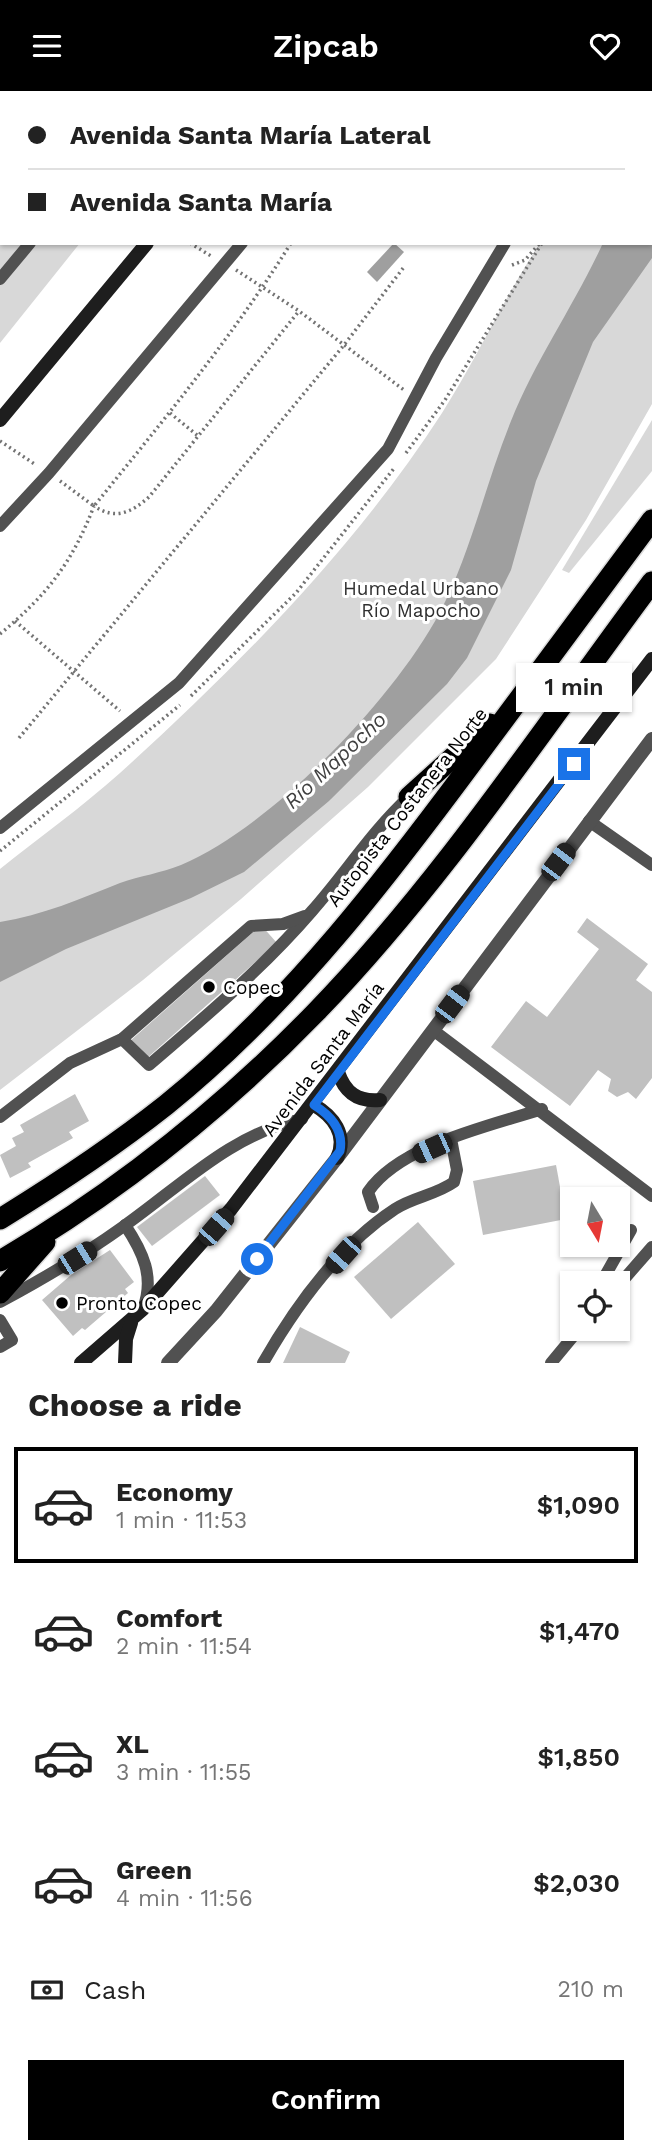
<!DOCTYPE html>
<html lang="en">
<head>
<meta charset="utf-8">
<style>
  :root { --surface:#fff; --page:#f2f2f2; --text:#222; --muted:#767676; --line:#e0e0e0; --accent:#000 }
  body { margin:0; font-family:"Work Sans",sans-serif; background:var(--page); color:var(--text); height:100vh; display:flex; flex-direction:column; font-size:26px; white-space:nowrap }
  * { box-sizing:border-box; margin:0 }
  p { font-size:23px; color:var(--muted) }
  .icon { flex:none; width:38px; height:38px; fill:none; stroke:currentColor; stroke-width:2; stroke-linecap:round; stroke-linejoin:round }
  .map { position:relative; height:1272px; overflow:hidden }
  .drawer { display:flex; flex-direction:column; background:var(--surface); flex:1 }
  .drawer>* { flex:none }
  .hud { position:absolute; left:0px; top:0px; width:653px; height:154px; box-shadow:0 2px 5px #0004; display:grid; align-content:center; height:154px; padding:0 28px; background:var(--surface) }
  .needle { width:46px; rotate:170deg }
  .tools { position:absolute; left:560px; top:1096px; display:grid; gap:14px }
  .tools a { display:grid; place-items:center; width:70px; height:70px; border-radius:0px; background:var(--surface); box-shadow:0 2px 5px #0004; font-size:35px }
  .end { position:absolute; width:32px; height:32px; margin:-16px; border:9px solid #1a73e8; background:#fff; box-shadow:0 0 0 4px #fff }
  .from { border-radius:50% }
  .bubble { position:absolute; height:49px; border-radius:0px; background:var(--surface); box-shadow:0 2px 5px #0004; font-size:23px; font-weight:600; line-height:49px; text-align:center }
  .car { position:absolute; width:21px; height:42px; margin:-21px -10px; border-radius:9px; box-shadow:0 0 5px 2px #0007; background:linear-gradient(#222 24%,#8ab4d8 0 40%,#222 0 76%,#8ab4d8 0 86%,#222 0) }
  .hud b { display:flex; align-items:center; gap:24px; height:66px; font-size:26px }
  .hud b+b { border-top:2px solid var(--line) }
  .hud i { width:18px; height:18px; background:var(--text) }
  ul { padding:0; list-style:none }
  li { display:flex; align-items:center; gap:21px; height:116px; margin:0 14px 10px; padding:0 14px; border:4px solid transparent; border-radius:0px }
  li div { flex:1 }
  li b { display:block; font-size:26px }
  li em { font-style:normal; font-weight:600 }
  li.active { border-color:var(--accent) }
  li>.icon { width:63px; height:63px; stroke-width:1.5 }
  h2 { padding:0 28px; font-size:32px; line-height:84px }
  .pay { display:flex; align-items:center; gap:18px; height:77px; padding:0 28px; font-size:26px }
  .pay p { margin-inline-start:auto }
  .button { display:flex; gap:14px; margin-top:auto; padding:14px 28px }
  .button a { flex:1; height:80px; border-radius:0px; background:var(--accent); color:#fff; font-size:28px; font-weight:600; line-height:80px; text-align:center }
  header { display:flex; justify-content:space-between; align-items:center; height:91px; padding:0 28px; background:var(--accent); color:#fff; font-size:32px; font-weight:600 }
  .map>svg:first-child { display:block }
</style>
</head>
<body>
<header><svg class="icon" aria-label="menu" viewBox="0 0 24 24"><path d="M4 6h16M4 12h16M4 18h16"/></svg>Zipcab<svg class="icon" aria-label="heart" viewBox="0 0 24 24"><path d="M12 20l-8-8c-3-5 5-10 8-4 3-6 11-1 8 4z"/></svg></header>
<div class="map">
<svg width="652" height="1272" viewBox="0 0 652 1272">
  <rect width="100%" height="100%" fill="#fff"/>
  <g fill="#d8d8d8">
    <path d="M0,0H204L2,2V152H80L0,252Z"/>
    <path d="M642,0H652V313L586,429L496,568L368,696L241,808L143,889L0,999V778C40,746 82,716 120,682C238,575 355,457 442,322C477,267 504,207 540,152H651V2Z"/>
    <path d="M652,329V380L569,482L562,479Z"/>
  </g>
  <g fill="#9f9f9f">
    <path d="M652,20V167L593,251L536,390L511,479L467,567L447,593L329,710L244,781L191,807L66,858L0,891V831C43,824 80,808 120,792C140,785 161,782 181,774C271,736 393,609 439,523C471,462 485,394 511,330C536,268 575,213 603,152H651Z"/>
    <path d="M394,152L404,161L377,191L367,181Z"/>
  </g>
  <g fill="#c0c0c0">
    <path d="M587,827L648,873L636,889L652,901V987L636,1008L628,1001L617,1006L608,1000L611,988L598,979L570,1015L491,956L526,910L547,926L599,858L577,841Z"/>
    <path d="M261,834L277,852L146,968L130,950Z"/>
    <path d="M75,1003L89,1030L69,1041L73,1047L28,1072L31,1076L10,1087L0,1064L16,1055L12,1047L24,1041L20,1034Z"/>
    <path d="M556,1074L566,1128L483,1144L473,1090Z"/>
    <path d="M205,1085L220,1104L152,1155L137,1136Z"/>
    <path d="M418,1131L455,1173L391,1228L354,1186Z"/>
    <path d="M110,1159L134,1191L125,1198L128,1202L85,1239L82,1237L73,1245L42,1209L71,1184Z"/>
    <path d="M300,1236L350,1261L345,1272H283Z"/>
  </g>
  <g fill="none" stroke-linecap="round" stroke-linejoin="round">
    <g stroke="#dbdbdb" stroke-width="24">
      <g id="motorway">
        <path d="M409,706L490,633"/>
        <path d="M0,1128C57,1093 113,1056 166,1014C291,913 390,783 485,654C540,579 596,504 652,429"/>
        <path d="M0,1170C116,1102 222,1018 316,921C442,791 544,636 652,491"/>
        <path d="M0,1202L45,1151"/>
      </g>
    </g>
    <g stroke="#737373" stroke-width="3.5" stroke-dasharray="2 3.5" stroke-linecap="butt">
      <path d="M629,2L630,0"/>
      <path d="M190,152L211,165"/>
      <path d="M512,174L525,169L540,152"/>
      <path d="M236,179L299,220L404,299"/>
      <path d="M170,322L198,345"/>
      <path d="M0,350L36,374"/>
      <path d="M406,362L445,309L542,152"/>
      <path d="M60,390L94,415C163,330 233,245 291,152"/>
      <path d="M15,530L120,620"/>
      <path d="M0,543C47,504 72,472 94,415C115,429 131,422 149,406L299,220"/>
      <path d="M191,605L296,502L395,376"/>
      <path d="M19,647L344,254L404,176"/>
      <path d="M0,760L180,614"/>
    </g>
    <g stroke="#515151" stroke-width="12">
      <path d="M475,0L477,2"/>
      <path d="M152,2L153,0"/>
      <path d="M234,2L235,0"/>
      <path d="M373,2L375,0"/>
      <path d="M0,188L30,152"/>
      <path d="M0,435L49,382L242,152"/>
      <path d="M589,730L652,774"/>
      <path d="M0,737L179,592L388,358L436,267L505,152"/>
      <path d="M433,939L652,1105"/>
      <path d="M122,948L149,974C205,926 263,877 312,820C345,783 372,740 409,706"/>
      <path d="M0,1026L70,972L122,948L251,835L283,833L305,825"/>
      <path d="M373,1116L368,1101C400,1054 490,1035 542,1018"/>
      <path d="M125,1134C143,1161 155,1186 143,1218"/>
      <path d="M601,1192L631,1139"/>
      <path d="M618,1195L652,1156"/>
      <path d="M0,1211C43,1188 85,1163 124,1135C182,1094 231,1043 302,1028"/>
      <path d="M0,1229L12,1249L0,1256"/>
      <path d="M263,1272C295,1216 340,1154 395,1118C413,1106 436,1104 454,1091L457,1079L451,1048"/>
      <path d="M551,1272L580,1237"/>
    </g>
    <path stroke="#515151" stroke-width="14" d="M168,1272L216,1220L337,1067L652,648"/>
    <g stroke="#1e1e1e" stroke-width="14">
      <path d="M266,2L268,0"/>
      <path d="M283,2L284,0"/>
      <path d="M0,329L147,152"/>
      <path d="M338,981C345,1002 358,1011 380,1009"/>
      <path d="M314,1014C333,1025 348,1044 337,1067"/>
      <path d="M81,1272L142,1219L231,1118L652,568"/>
      <path d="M125,1272L126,1248L131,1232"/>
    </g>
    <use href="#motorway" stroke="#000" stroke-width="21"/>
  </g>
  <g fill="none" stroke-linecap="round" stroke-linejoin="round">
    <path stroke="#1a73e8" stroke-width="9" d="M257,1168L340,1060C344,1039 330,1024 314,1014L574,673"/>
  </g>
  <g fill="#000" stroke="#fff" stroke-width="2.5">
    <circle cx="209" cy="896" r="7"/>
    <circle cx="62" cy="1212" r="7"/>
  </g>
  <g text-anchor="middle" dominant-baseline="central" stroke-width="6" stroke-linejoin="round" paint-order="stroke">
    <g font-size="19" fill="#2f2f2f" stroke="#fff">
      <text x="421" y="497">Humedal Urbano<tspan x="421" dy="22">Río Mapocho</tspan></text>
    </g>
    <g font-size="19" fill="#000" stroke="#fff">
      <text transform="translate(407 716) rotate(-52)">Autopista Costanera Norte</text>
      <text transform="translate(323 968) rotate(-53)">Avenida Santa María</text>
    </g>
    <g font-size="19" fill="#000" stroke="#fff" text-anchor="start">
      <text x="223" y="896">Copec</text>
      <text x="76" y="1212">Pronto Copec</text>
    </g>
    <g font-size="21" font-style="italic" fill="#404040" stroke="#fff">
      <text transform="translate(335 669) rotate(-43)">Río Mapocho</text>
    </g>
  </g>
</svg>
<div class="tools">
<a><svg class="needle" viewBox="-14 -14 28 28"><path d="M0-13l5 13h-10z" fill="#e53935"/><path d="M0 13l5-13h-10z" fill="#767676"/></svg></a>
<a><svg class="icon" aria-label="locate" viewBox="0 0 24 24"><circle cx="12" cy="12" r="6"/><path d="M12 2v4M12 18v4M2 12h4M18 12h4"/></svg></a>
</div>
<i class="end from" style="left:257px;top:1168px"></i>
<i class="end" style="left:574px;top:673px"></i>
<div class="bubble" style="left:516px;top:572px;width:116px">1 min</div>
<i class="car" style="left:558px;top:771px;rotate:37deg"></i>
<i class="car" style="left:452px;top:913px;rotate:37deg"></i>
<i class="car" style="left:432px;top:1057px;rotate:246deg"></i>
<i class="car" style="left:216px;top:1136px;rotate:41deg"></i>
<i class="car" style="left:343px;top:1164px;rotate:222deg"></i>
<i class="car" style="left:77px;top:1167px;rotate:58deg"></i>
<div class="hud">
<b><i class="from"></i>Avenida Santa María Lateral</b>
<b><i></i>Avenida Santa María</b>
</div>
</div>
<section class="drawer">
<h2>Choose a ride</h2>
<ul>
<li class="active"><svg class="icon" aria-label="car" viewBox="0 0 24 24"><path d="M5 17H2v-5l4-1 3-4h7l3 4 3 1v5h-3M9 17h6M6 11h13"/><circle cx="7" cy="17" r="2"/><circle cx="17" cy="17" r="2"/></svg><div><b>Economy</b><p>1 min · 11:53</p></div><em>$1,090</em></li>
<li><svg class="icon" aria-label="car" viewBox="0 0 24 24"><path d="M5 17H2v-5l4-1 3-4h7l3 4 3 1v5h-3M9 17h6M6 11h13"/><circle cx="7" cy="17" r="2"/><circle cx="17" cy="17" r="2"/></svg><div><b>Comfort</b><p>2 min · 11:54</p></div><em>$1,470</em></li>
<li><svg class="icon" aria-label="car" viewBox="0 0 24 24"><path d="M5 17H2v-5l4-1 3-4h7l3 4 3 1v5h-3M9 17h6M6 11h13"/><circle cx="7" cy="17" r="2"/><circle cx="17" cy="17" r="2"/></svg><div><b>XL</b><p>3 min · 11:55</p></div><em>$1,850</em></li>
<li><svg class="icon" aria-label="car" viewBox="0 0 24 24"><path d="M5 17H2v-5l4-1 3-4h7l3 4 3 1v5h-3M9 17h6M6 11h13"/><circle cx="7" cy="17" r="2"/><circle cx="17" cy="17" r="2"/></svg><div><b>Green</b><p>4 min · 11:56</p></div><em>$2,030</em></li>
</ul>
<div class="pay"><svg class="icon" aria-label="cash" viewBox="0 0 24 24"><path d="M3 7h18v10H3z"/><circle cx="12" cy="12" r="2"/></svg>Cash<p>210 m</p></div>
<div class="button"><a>Confirm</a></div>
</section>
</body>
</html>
